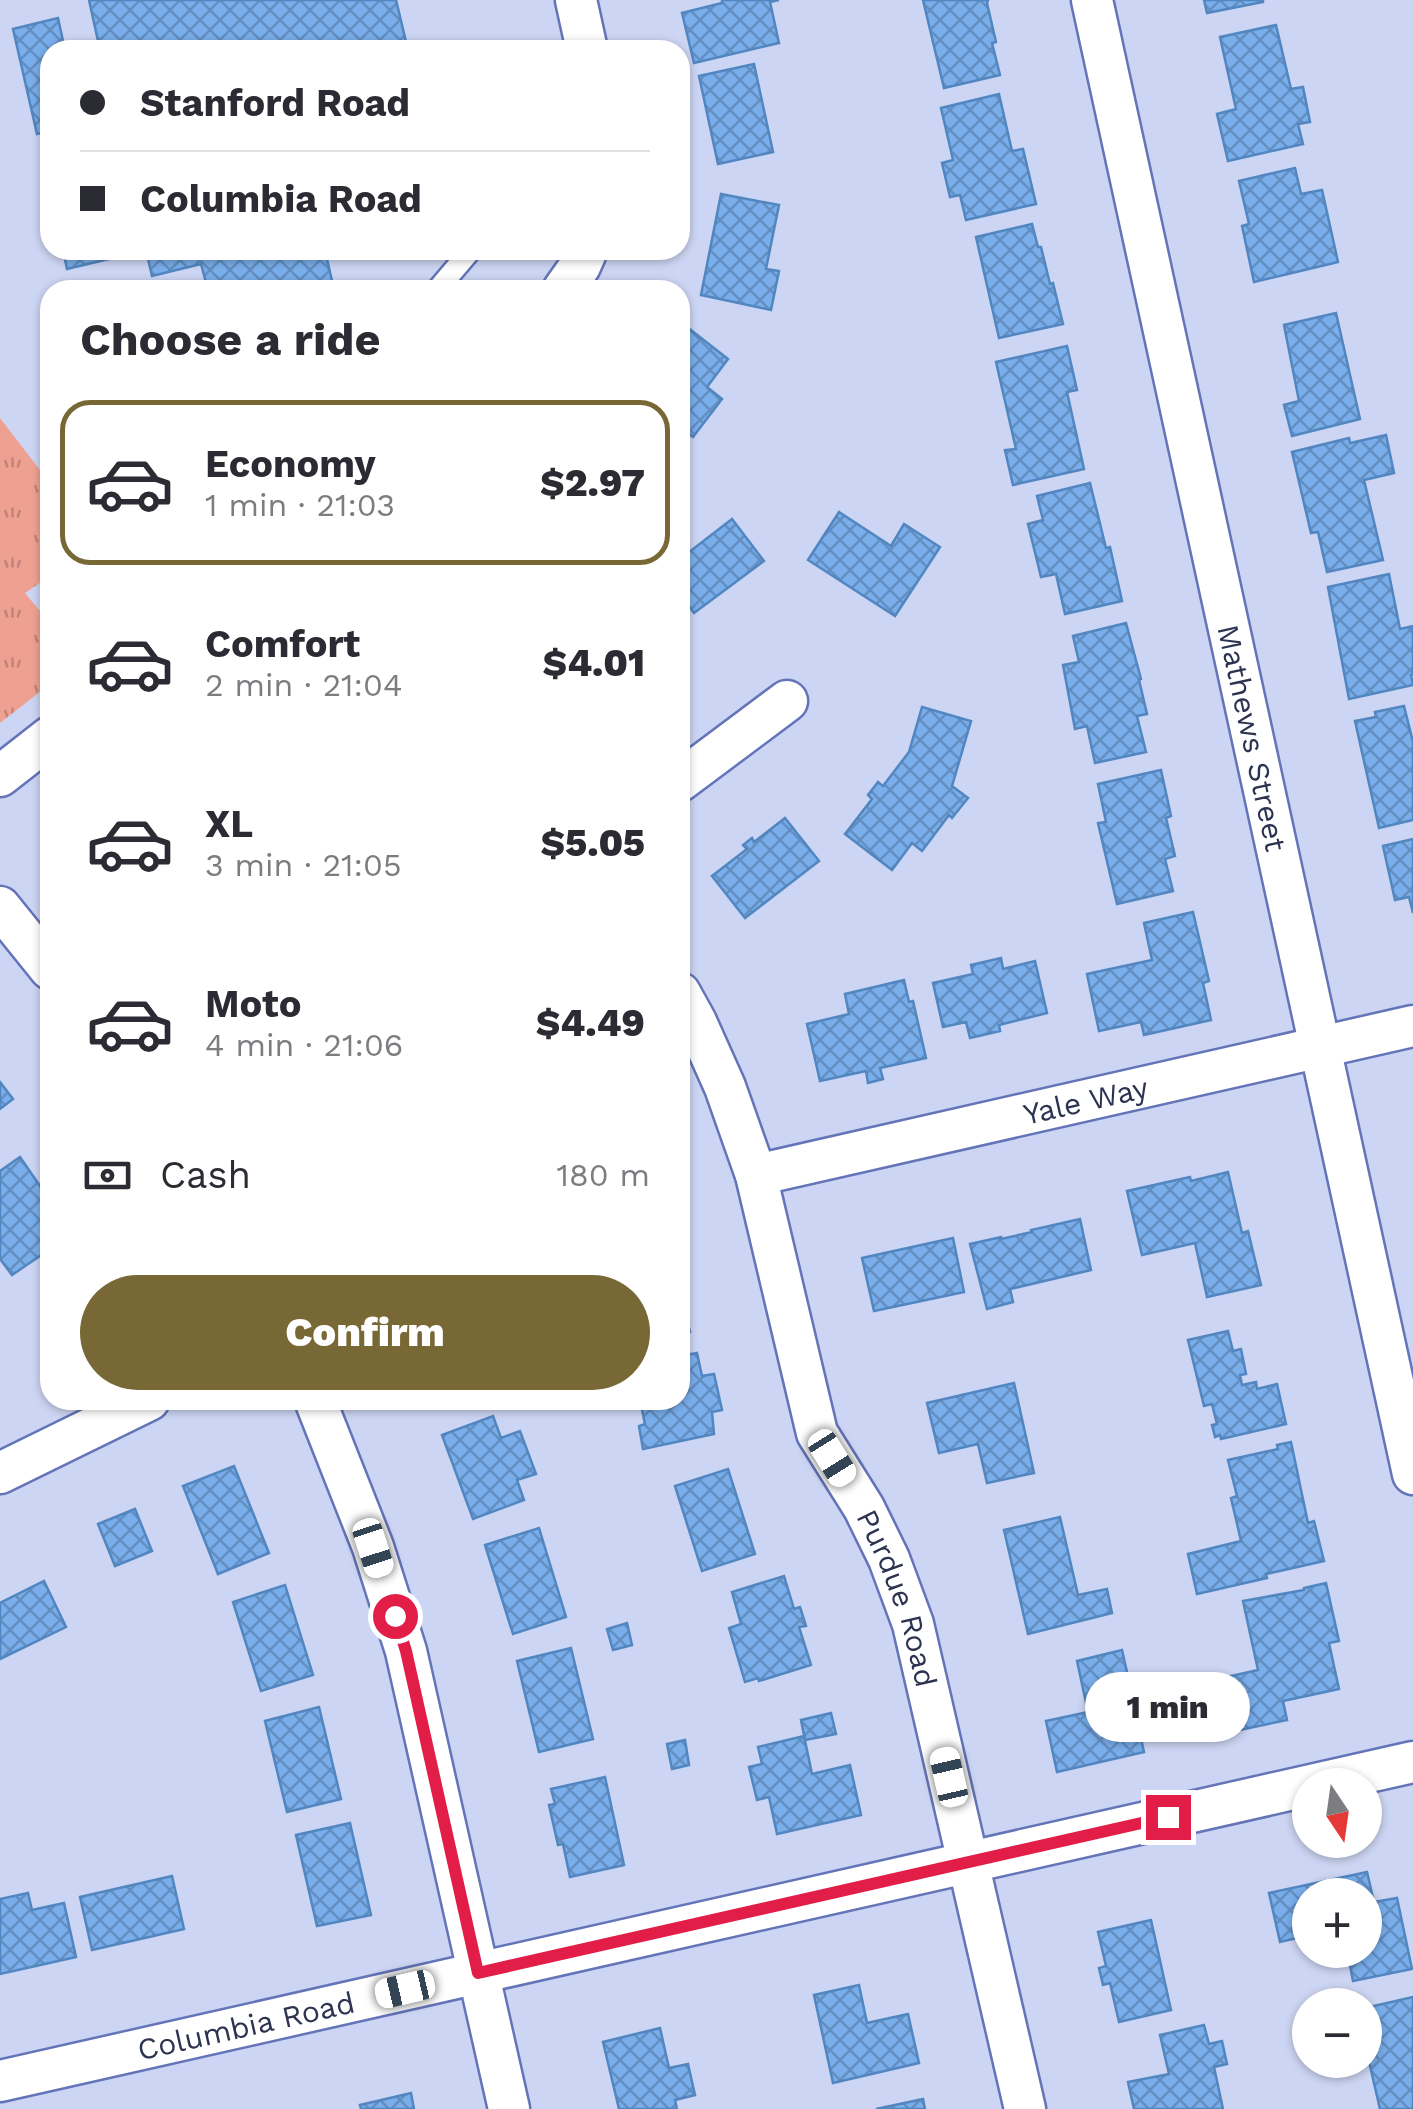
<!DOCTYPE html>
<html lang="en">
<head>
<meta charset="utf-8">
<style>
  :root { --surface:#fff; --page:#f7f7f7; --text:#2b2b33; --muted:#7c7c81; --line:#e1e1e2; --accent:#786835 }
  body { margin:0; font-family:"Work Sans",sans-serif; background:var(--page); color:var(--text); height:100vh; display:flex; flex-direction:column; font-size:38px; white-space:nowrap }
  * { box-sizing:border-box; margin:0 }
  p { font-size:32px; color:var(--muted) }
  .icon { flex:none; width:55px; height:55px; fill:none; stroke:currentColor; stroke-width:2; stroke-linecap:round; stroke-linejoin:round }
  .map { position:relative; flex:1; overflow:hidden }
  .side { position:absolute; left:40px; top:280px; width:650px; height:1130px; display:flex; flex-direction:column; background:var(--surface); border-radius:30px; box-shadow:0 2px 8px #0004 }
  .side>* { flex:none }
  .banner { position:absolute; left:40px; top:40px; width:650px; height:220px; border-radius:30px; box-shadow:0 2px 8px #0004; display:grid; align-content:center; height:220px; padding:0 40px; background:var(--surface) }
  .needle { width:65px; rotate:167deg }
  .buttons { position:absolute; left:1292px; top:1768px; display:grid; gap:20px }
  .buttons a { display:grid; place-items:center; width:90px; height:90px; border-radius:50%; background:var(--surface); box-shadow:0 2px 8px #0004; font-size:50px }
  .end { position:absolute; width:45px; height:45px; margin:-22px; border:12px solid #e11d48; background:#fff; box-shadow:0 0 0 5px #fff }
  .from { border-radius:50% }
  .bubble { position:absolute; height:70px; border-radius:35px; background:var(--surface); box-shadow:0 2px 8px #0004; font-size:32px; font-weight:800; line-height:70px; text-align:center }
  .car { position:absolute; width:30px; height:60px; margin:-30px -15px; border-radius:12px; box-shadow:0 0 8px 2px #0007; background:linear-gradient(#fff 24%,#345 0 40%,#fff 0 76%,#345 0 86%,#fff 0) }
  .banner b { display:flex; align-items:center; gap:35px; height:95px; font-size:38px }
  .banner b+b { border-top:2px solid var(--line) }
  .banner i { width:25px; height:25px; background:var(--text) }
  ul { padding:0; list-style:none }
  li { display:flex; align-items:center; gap:30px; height:165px; margin:0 20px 15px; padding:0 20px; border:5px solid transparent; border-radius:30px }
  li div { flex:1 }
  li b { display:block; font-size:38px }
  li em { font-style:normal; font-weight:800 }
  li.selected { border-color:var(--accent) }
  li>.icon { width:90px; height:90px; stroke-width:1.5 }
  h2 { padding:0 40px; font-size:45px; line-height:120px }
  .pay { display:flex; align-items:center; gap:25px; height:110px; padding:0 40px; font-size:38px }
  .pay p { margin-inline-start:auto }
  .cta { display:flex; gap:20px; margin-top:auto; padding:20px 40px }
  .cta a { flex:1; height:115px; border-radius:60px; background:var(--accent); color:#fff; font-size:40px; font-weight:800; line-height:115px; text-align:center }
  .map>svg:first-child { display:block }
</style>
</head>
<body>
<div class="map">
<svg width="1413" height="2109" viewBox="0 0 1413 2109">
  <defs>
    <pattern id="park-tufts" width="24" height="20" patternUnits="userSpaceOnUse" patternTransform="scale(2.5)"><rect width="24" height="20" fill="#efa191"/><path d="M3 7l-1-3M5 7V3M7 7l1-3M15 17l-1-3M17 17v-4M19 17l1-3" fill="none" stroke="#c28479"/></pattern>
    <pattern id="building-cross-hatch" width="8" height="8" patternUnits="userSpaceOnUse" patternTransform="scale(2.5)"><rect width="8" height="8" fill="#79aeeb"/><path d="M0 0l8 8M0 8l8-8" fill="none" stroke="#638ec1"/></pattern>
  </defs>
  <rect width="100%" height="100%" fill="#ccd5f3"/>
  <path fill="url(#park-tufts)" d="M0,418L50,483V576L25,593L50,623V684L0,723Z"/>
  <g fill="url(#building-cross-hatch)" stroke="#5286c0" stroke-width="2.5">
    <path d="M89,0H396L408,50H100Z"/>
    <path d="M722,0H779L770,2L779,43L694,63L682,13L722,3Z"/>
    <path d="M923,0H988L987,3L996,42L992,43L1000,75L944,88Z"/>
    <path d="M1204,0H1263V2L1207,13Z"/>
    <path d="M58,18L65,50H50V131L37,134L13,29Z"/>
    <path d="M1276,25L1291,89L1303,87L1310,122L1298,124L1303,144L1228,161L1217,114L1236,109L1220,37Z"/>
    <path d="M754,64L773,152L718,164L699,76Z"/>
    <path d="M999,94L1012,151L1023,149L1036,204L966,220L960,195L950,197L942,163L953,160L941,108Z"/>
    <path d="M1295,168L1301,194L1322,190L1338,262L1254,282L1242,226L1249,224L1239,181Z"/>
    <path d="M721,194L779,205L766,269L779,271L771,310L701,295Z"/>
    <path d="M1032,224L1038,247H1041L1050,284L1053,283L1063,324L999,338L976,237Z"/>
    <path d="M63,250H111L113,258L67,269Z"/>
    <path d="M146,250H325L334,290H208L201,264L152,276Z"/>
    <path d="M1336,313L1360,419L1292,436L1284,405L1299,401L1284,325Z"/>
    <path d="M687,327L728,359L707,387L722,399L693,437L680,427V336Z"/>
    <path d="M1067,346L1077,390L1067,392L1084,469L1013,485L1005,450L1016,449L996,362Z"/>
    <path d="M1386,435L1394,473L1364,480L1383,560L1327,572L1318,532L1311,533L1292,452L1349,438L1350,443Z"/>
    <path d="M1090,483L1106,548L1110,547L1122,601L1065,614L1056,574L1041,577L1028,524L1043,520L1037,496Z"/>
    <path d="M839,512L891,546L904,524L940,547L895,616L808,560Z"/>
    <path d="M732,519L764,561L694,613L680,594V559Z"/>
    <path d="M1389,574L1400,629L1413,626V674L1411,675L1413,685L1349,699L1328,587Z"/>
    <path d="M1126,623L1141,679L1139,680L1147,714L1137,716L1146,752L1095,763L1087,726L1075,729L1063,665L1079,662L1073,636Z"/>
    <path d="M1404,706L1413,742V820L1379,828L1355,721L1376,717L1375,712Z"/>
    <path d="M922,707L971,721L952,786L968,798L952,818L949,815L922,851L912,843L892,870L845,834L872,799L868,795L878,782L883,786L909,752Z"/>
    <path d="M1161,770L1171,816L1166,818L1175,856L1165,859L1173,891L1117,904L1098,823L1106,822L1098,784Z"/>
    <path d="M785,818L819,861L745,918L712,876L747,849L743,845L752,838L754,842Z"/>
    <path d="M1413,839V913L1409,897L1395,900L1383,846Z"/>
    <path d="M1193,912L1209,981L1203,983L1211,1020L1144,1035L1141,1022L1099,1031L1087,974L1152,960L1144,923Z"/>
    <path d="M1001,958L1003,969L1035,961L1047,1013L999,1025L1000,1031L970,1038L966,1022L943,1027L933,983L973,974L971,965Z"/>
    <path d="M904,980L909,1002L913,1001L926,1058L880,1068L883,1079L868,1083L866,1071L820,1081L807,1024L849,1014L845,994Z"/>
    <path d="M0,1082L13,1099L0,1109Z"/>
    <path d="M20,1157L40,1186L50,1179V1249L12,1275L0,1259V1171Z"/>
    <path d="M1228,1172L1242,1233L1248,1231L1261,1285L1207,1297L1195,1243L1142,1255L1127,1191L1190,1177L1191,1181Z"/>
    <path d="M1080,1219L1091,1270L1010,1289L1013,1302L987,1309L970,1244L1001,1237V1239L1032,1232L1031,1230Z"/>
    <path d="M953,1238L964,1292L874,1311L862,1258Z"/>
    <path d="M680,1274H684L688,1293L681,1294L690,1332L680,1335Z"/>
    <path d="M1228,1331L1233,1351L1241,1349L1246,1374L1240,1375L1242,1385L1256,1382L1257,1389L1277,1384L1286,1424L1221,1439L1220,1435L1215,1437L1212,1425L1217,1424L1212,1404L1204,1406L1188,1340Z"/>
    <path d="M697,1353L702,1376L714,1374L722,1410L712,1412L714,1434L643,1449L639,1426L645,1424L640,1400H680V1356Z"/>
    <path d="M1014,1383L1034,1473L987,1483L978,1444L939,1453L927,1403Z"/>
    <path d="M493,1416L501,1438L520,1431L536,1474L517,1480L524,1500L473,1519L442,1435Z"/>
    <path d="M1291,1442L1308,1523L1314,1521L1324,1561L1266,1574L1267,1578L1197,1594L1188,1554L1241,1541L1231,1498L1237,1496L1228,1460L1278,1449L1277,1445Z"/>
    <path d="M234,1466L269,1553L218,1574L183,1486Z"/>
    <path d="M728,1469L755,1554L702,1571L675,1486Z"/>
    <path d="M135,1509L152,1551L115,1566L98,1524Z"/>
    <path d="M1060,1517L1078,1595L1107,1589L1112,1613L1028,1634L1004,1530Z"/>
    <path d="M539,1528L566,1617L513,1634L485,1545Z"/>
    <path d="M784,1576L794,1609L800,1607L806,1626L799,1627L811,1665L759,1681L758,1678L745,1682L729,1628L741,1624L732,1592Z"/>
    <path d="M44,1581L66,1627L0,1659V1603Z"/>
    <path d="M1326,1583L1339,1641L1329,1643L1339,1689L1283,1701L1287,1720L1230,1732L1218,1679L1258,1670L1243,1601L1304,1590V1588Z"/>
    <path d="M285,1585L313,1675L261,1691L233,1602Z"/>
    <path d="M627,1623L632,1645L613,1650L607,1629Z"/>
    <path d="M571,1648L593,1739L539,1752L517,1661Z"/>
    <path d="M1122,1650L1129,1681L1152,1676L1160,1709L1136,1715L1144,1752L1057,1772L1046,1721L1088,1712L1077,1661Z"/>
    <path d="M319,1707L341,1799L287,1812L265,1721Z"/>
    <path d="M831,1713L836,1734L805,1740L801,1720Z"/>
    <path d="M804,1736L812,1774L850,1765L861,1815L777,1834L769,1797L757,1800L749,1767L762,1764L758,1747Z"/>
    <path d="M685,1740L689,1765L672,1769L667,1744Z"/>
    <path d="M605,1777L624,1865L570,1877L563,1844L558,1845L549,1805L555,1804L551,1789Z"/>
    <path d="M350,1823L371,1915L317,1926L296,1835Z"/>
    <path d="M1367,1872L1374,1902L1397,1898L1412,1969L1353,1981L1347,1950H1365V1895H1310V1935L1280,1942L1269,1893Z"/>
    <path d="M172,1876L184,1929L92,1950L80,1897Z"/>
    <path d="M28,1893L32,1910L64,1903L76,1957L0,1974V1899Z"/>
    <path d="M1151,1920L1171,2010L1119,2022L1110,1983L1103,1985L1099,1968L1106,1966L1098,1932Z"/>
    <path d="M859,1985L867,2023L908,2014L919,2063L833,2083L814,1995Z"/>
    <path d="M1413,1997V2109H1380L1365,2044V2008Z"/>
    <path d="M1204,2025L1209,2044L1222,2041L1227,2064L1214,2067L1223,2109H1134L1128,2082L1169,2074L1160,2035Z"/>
    <path d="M660,2028L669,2068L688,2064L695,2095L675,2100L677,2109H619L603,2042Z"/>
    <path d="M411,2093L414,2109H361L360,2105Z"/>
    <path d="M923,2099L925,2109H876Z"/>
  </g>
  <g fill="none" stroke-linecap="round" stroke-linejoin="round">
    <g stroke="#6474b8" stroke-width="25">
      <path id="lane" d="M437,290L471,250"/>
    </g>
    <g stroke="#6474b8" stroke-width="45">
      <g id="street">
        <path d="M576,0L587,50"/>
        <path id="s1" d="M1092,0L1413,1474"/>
        <path d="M563,290L580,266L587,250"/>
        <path d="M0,776L50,737"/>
        <path d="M680,781L787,701"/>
        <path d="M0,907L50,969"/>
        <path id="s2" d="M680,993L696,1022L725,1087L756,1175L817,1433L864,1508L889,1559L913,1624L1025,2109"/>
        <path id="s3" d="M756,1175L1413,1026"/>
        <path d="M315,1400L373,1547L406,1651L509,2109"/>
        <path d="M0,1473L149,1400"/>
        <path id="s4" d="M0,2081L1413,1762"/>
      </g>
    </g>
    <use href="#lane" stroke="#fff" stroke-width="20"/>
    <use href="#street" stroke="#fff" stroke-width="40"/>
  </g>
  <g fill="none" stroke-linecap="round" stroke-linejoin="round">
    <path stroke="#e11d48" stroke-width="12" d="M395,1616L406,1651L478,1973L1168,1817"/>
  </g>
  <g text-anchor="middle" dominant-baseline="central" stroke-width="9" stroke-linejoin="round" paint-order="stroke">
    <g font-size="30" fill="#2c3351" stroke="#ccd5f3">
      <text stroke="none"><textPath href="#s1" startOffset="755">Mathews Street</textPath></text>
      <text stroke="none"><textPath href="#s3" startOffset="338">Yale Way</textPath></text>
      <text stroke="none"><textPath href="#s2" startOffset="648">Purdue Road</textPath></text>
      <text stroke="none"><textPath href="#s4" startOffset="252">Columbia Road</textPath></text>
    </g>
  </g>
</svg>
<div class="buttons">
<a><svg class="needle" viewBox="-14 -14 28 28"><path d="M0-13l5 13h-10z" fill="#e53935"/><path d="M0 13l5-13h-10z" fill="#7c7c81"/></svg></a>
<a>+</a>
<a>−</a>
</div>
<i class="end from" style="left:395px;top:1616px"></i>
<i class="end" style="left:1168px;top:1817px"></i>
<div class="bubble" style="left:1085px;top:1672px;width:165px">1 min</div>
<i class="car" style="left:832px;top:1458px;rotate:148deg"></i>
<i class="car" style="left:373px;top:1548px;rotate:162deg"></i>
<i class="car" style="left:949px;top:1777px;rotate:347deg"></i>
<i class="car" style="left:405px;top:1989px;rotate:257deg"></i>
<div class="banner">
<b><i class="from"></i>Stanford Road</b>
<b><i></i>Columbia Road</b>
</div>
<section class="side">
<h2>Choose a ride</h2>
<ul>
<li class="selected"><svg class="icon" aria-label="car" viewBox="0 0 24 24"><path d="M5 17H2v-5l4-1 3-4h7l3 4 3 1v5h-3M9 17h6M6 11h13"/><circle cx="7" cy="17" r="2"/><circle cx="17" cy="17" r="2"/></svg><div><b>Economy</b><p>1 min · 21:03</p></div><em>$2.97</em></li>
<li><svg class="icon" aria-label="car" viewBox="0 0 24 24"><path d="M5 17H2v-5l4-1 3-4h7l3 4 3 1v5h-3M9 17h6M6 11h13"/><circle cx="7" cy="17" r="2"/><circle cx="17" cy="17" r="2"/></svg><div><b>Comfort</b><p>2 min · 21:04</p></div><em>$4.01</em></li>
<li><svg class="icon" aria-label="car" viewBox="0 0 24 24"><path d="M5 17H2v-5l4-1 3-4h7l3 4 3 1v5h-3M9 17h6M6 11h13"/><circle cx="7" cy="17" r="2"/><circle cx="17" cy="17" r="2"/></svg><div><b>XL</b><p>3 min · 21:05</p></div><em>$5.05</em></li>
<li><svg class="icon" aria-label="car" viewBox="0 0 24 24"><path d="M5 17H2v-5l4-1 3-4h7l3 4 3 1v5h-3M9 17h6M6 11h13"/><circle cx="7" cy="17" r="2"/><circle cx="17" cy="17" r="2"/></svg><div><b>Moto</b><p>4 min · 21:06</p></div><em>$4.49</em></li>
</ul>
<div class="pay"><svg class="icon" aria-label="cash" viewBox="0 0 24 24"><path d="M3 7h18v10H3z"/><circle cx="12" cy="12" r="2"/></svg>Cash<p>180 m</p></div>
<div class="cta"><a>Confirm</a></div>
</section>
</div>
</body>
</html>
